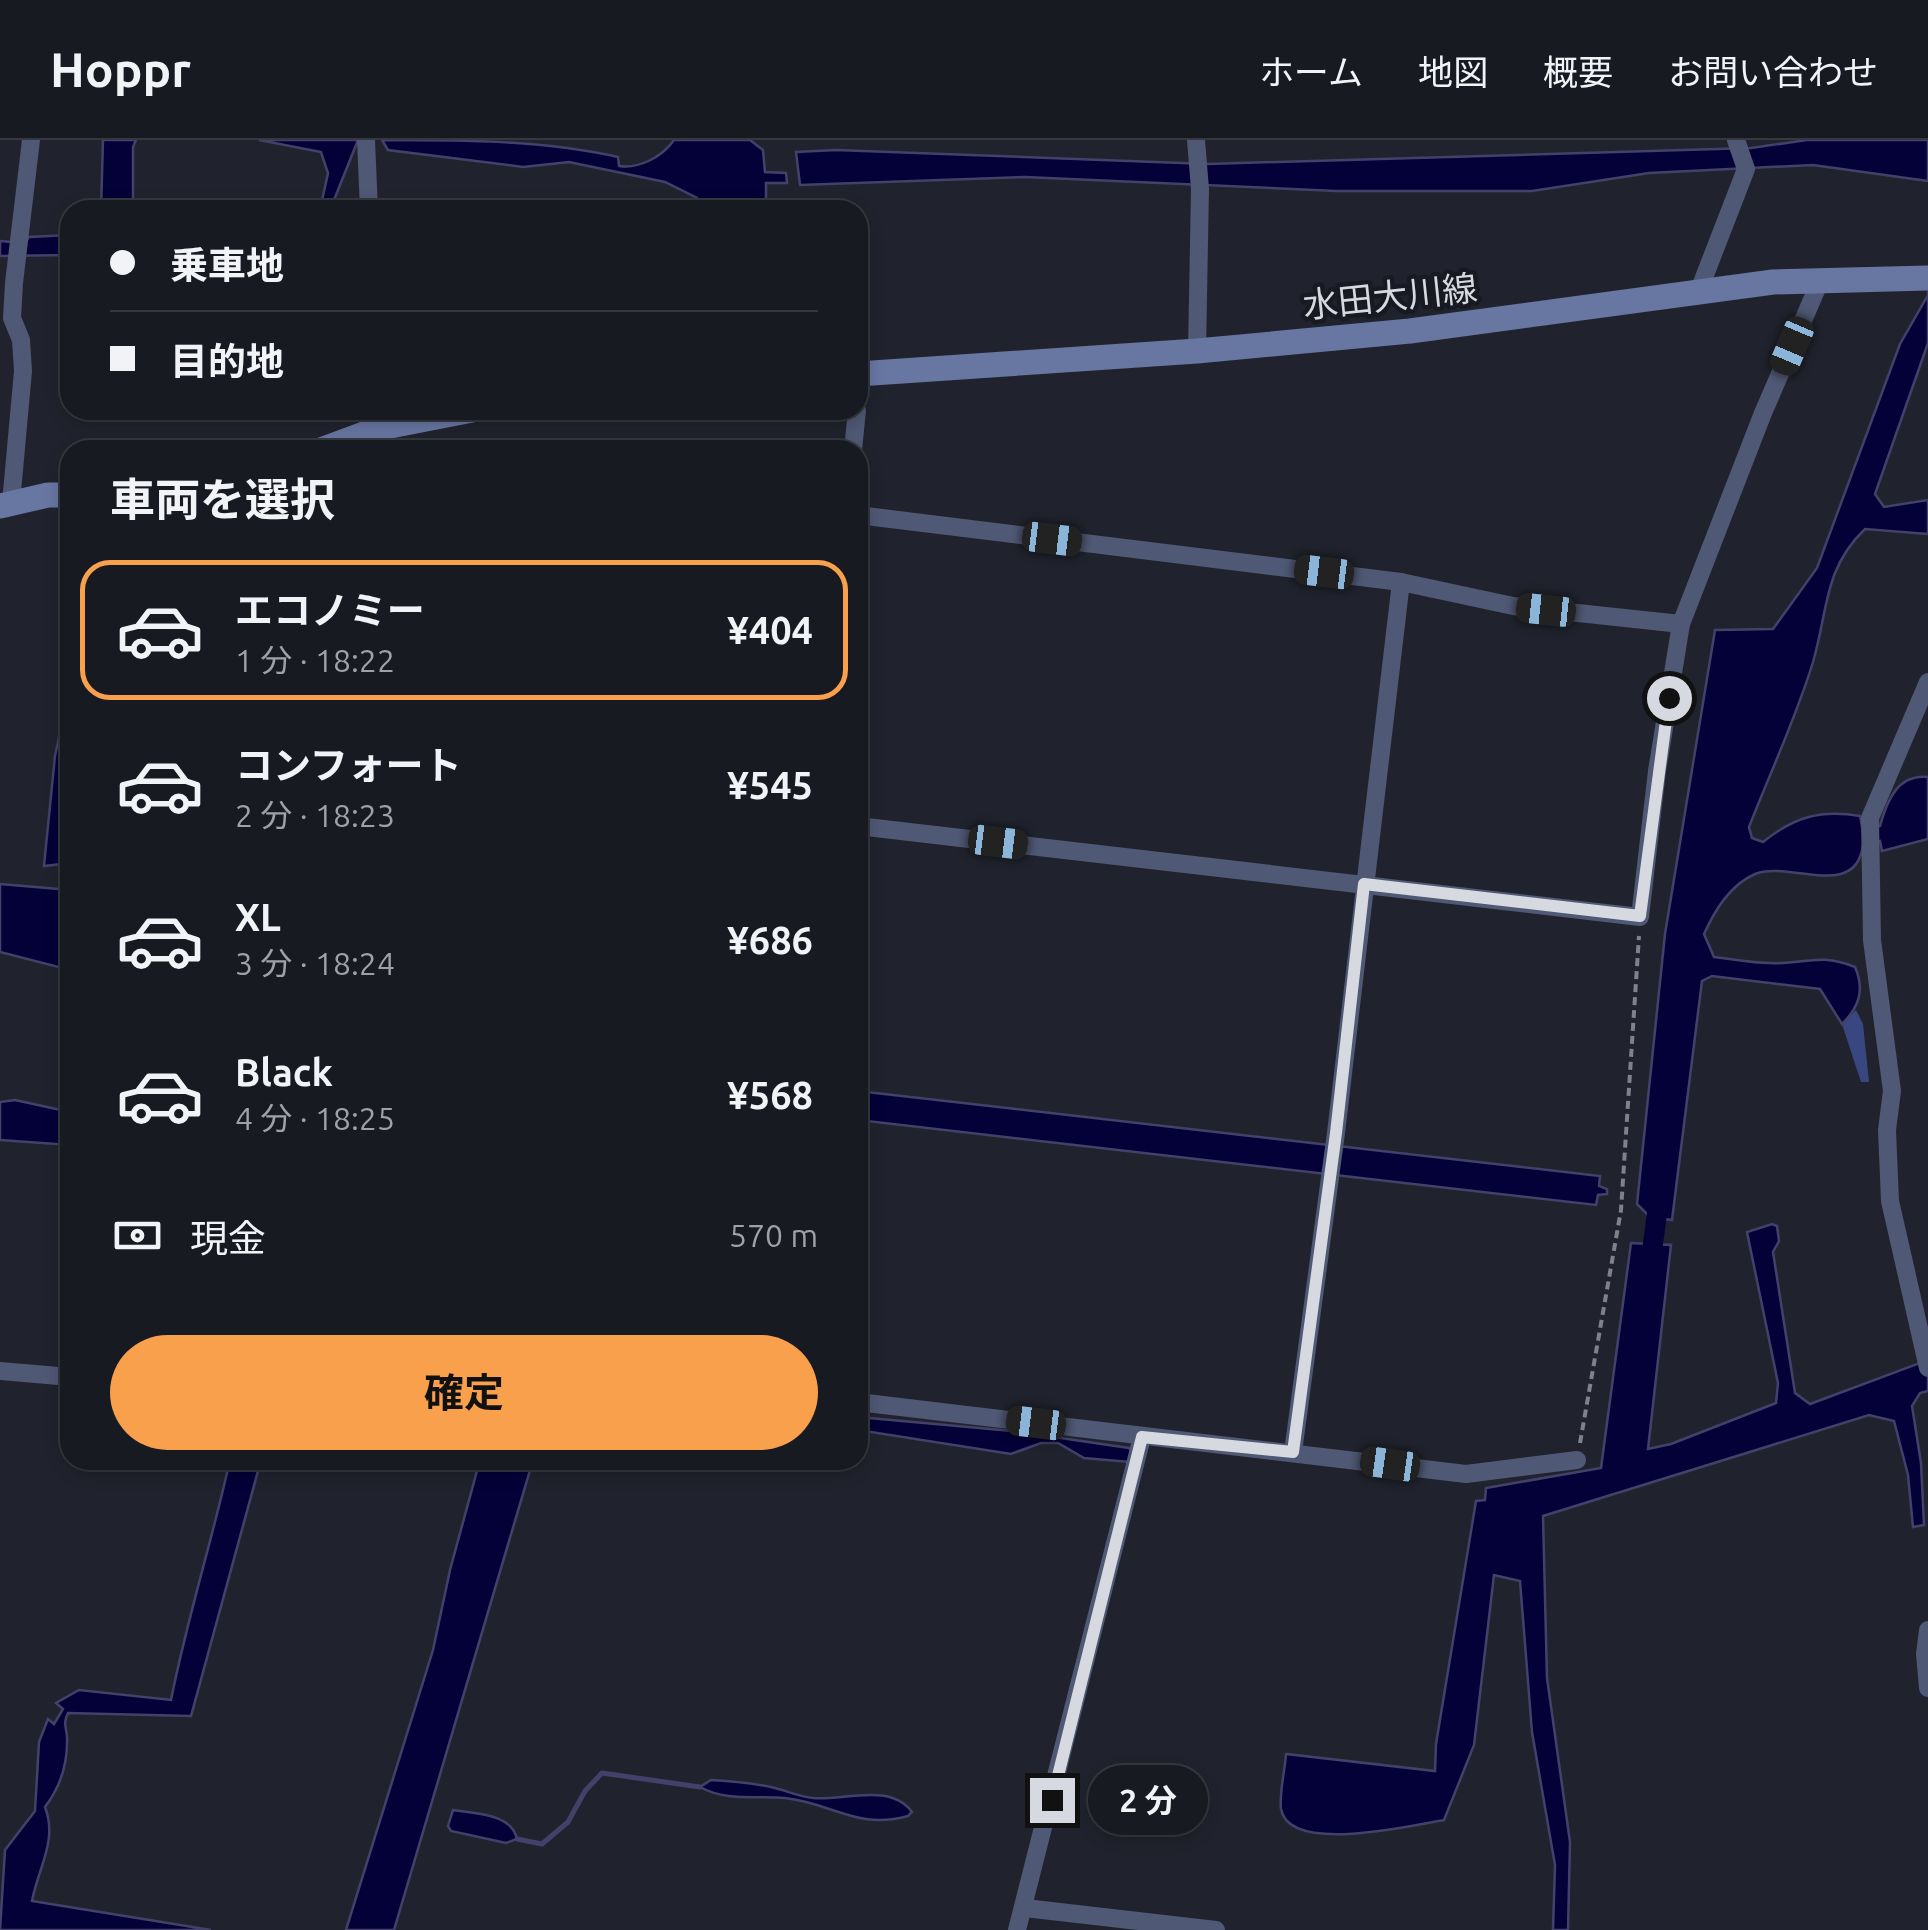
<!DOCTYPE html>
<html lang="ja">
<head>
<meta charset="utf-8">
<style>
  :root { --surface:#181a22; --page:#21232a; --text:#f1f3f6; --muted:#9fa1a5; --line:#363840; --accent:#f9a04d }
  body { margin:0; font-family:Ubuntu,"Noto Sans JP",sans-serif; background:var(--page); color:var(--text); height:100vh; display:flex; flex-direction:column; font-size:38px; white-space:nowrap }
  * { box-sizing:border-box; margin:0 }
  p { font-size:32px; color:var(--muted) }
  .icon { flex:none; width:55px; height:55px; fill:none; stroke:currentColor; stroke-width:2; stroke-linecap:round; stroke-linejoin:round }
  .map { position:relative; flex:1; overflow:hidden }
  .sheet { position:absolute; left:60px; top:300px; width:808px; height:1030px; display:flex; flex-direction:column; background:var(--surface); border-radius:30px; box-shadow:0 5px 15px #0003,0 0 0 2px var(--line) }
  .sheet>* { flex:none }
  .top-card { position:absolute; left:60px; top:60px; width:808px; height:220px; border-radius:30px; box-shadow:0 5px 15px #0003,0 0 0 2px var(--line); display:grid; align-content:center; height:220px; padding:0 50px; background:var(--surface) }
  .end { position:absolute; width:45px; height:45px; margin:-22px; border:12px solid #d7d9e0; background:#111; box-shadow:0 0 0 5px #111 }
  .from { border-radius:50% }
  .bubble { position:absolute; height:70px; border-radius:35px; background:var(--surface); box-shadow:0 5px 15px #0003,0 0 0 2px var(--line); font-size:32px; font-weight:700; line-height:70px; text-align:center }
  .car { position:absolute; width:30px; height:60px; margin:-30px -15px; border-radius:12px; box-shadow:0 0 8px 2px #0007; background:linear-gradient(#222 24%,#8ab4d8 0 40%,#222 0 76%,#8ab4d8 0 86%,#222 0) }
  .top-card b { display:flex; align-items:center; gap:35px; height:95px; font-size:38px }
  .top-card b+b { border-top:2px solid var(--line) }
  .top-card i { width:25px; height:25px; background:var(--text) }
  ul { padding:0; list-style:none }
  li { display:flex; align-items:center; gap:30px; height:140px; margin:0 20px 15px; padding:0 30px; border:5px solid transparent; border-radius:30px }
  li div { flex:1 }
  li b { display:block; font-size:38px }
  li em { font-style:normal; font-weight:700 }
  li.active { border-color:var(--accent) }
  li>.icon { width:90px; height:90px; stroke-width:1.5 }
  h2 { padding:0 50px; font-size:45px; line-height:120px }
  .pay { display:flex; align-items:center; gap:25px; height:110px; padding:0 50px; font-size:38px }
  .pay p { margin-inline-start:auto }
  .button { display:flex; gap:20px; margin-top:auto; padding:20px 50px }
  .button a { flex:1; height:115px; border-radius:60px; background:var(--accent); color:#111; font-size:40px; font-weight:700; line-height:115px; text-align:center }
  header { display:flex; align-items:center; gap:60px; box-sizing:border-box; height:140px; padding:0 50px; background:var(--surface); border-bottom:2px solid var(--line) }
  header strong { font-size:48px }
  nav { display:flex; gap:55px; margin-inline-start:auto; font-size:35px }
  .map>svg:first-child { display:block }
</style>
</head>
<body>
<header>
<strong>Hoppr</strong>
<nav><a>ホーム</a><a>地図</a><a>概要</a><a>お問い合わせ</a></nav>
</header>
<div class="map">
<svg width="1928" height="1790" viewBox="0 0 1928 1790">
  <rect width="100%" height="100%" fill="#20232d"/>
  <path fill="#384780" d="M1856,870L1863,884L1869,942H1861L1842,884Z"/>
  <g fill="#040038" stroke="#43416a" stroke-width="2.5">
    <path d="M103,0H136L133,7V70H101Z"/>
    <path d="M259,0H358L330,70H320L328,33L321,12Z"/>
    <path d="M382,0C459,0 543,0 618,17L619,26C639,29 662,17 674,0H750L763,10L765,32L786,33L787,43H766V58L759,70H701L697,58L665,42L569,22L523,27L388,10Z"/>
    <path d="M1807,0H1928V41L1813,25L1649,33L1532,51H1336L1025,37L800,45L796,12L836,10L1208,24L1751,8Z"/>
    <path d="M70,95V115L0,116V101L25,103L29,97Z"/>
    <path d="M1928,145V203L1875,354L1884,367L1928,360V394L1865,389C1823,429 1828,472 1813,522C1796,578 1770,633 1749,687L1752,698L1763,702C1794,677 1821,669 1860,676L1863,692L1880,686C1887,660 1898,634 1928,637V699L1882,711L1880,701L1863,705C1856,761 1788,720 1755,734C1730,745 1715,770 1704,794L1714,817C1733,819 1751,823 1770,823C1805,825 1817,812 1855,827C1865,850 1859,867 1842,884L1820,849L1712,836L1702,841L1672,1080L1650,1077L1637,1064L1665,794L1715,490L1773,489L1817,428L1900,204L1928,155Z"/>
    <path d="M70,546V647L61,724L44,726L55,616Z"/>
    <path d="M0,744L70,750V830L0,812Z"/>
    <path d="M858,951L1600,1036L1599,1046L1607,1049V1054L1598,1055L1596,1065L858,980Z"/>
    <path d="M15,960L70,972V1005L0,1000V962Z"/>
    <path d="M1772,1084L1777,1086L1779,1101L1773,1112L1795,1253L1810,1264L1928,1220V1251L1920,1253L1912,1266L1921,1323L1924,1385L1913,1387L1908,1335L1894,1281L1869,1275L1543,1376L1547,1538L1570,1702L1568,1790H1553L1555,1725L1532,1592L1520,1441L1494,1435L1474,1605L1444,1680C1413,1685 1289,1715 1281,1669C1279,1653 1285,1631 1286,1614L1435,1631L1436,1604L1476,1361L1485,1360L1486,1348L1601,1328L1631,1103L1671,1105L1648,1309L1671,1304L1776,1263L1778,1243L1747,1092Z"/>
    <path d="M858,1277L1012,1291L1129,1308L1134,1314L1130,1322L1084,1318L1058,1303H1041L1011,1314L858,1290Z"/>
    <path d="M230,1320H261L191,1576L68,1573C63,1583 66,1586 67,1597C68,1624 61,1646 45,1667C58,1701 38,1728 32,1761L211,1790H0L5,1710L35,1671L39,1602L48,1579L54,1584L63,1569L56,1563L79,1550L171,1560C187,1479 212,1401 230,1320Z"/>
    <path d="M480,1320H533L394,1790H346L433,1510L450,1430Z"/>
    <path d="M711,1640C731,1641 754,1643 775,1648C787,1651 800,1657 813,1658C843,1661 890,1642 912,1672L908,1676C857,1690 832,1663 785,1658C757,1655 727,1662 700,1647Z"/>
    <path d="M453,1670C475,1674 511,1673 517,1699L506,1703L451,1691L448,1686Z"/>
  </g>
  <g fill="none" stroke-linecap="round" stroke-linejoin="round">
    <path stroke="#43416a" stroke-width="5" d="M517,1699L542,1704L568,1682L585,1651L602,1633L700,1647"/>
    <path stroke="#040038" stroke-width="20" d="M1650,1126L1660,1051"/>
    <path stroke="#7f828a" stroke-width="4" stroke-dasharray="8 5" stroke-linecap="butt" d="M1580,1303L1621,1070L1639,796"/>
    <g stroke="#4f5874" stroke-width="18">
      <path d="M366,0L369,70"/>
      <path d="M1196,0L1200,49L1197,211"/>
      <path d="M1698,153L1746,29L1736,0"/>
      <path d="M853,310L857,270"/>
      <path d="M11,363L23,231L21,200L12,178L14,143L31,0"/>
      <path d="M858,375L1401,442L1513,466L1681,484"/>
      <path d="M1928,542L1870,678L1872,800L1892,951L1887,990L1890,1061L1928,1228"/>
      <path d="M858,686L1640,777L1657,631L1681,484L1763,273L1821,139"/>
      <path d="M0,1231L70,1237"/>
      <path d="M858,1262L1466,1334L1577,1320"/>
      <path d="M1293,1312L1336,993L1401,442"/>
      <path d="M1928,1490L1925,1514L1928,1548"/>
      <path d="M1025,1768L1216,1790"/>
      <path d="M1017,1790L1142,1297"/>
    </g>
    <g stroke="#6876a2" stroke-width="25">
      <path d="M858,234L1197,211L1410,191L1773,142L1928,138"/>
      <path d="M321,310L380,288L472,270"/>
      <path d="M0,366L48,355H70"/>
    </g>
  </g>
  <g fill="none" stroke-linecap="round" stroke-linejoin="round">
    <path stroke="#d7d9e0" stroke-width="12" d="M1052,1660L1142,1297L1293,1312L1336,993L1364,744L1640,776L1669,558"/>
  </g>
  <g text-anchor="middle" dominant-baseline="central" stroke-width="9" stroke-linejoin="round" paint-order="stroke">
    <g font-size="35" fill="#d7d9e0" stroke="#171a23">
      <text transform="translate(1390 156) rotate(-6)">水田大川線</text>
    </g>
  </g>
</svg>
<i class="end from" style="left:1669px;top:558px"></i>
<i class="end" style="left:1052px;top:1660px"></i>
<div class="bubble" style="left:1088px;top:1625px;width:120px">2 分</div>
<i class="car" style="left:1792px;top:206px;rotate:203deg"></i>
<i class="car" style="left:1052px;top:399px;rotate:97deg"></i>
<i class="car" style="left:1324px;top:432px;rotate:277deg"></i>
<i class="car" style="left:1546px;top:470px;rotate:276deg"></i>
<i class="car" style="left:998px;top:702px;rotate:97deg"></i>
<i class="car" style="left:1036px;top:1283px;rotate:277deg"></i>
<i class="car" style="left:1390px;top:1324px;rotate:278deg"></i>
<div class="top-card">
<b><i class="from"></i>乗車地</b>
<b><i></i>目的地</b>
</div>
<section class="sheet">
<h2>車両を選択</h2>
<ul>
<li class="active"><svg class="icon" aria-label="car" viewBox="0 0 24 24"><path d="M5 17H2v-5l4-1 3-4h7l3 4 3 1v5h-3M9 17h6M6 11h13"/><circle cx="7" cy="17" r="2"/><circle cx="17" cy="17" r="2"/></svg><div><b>エコノミー</b><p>1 分 · 18:22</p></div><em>¥404</em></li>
<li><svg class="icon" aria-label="car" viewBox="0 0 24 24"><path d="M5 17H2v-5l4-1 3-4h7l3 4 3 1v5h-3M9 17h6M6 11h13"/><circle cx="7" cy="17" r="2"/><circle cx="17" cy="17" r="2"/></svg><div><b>コンフォート</b><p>2 分 · 18:23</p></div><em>¥545</em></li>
<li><svg class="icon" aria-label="car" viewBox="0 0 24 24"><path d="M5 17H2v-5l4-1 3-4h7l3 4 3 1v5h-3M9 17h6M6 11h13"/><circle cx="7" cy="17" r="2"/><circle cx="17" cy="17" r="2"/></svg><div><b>XL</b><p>3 分 · 18:24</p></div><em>¥686</em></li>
<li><svg class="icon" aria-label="car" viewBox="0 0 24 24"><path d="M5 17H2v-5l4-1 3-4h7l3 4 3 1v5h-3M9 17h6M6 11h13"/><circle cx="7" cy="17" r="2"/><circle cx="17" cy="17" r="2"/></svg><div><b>Black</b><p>4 分 · 18:25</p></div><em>¥568</em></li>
</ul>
<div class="pay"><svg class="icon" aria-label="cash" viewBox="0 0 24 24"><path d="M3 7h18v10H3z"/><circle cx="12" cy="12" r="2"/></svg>現金<p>570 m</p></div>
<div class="button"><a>確定</a></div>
</section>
</div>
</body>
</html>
